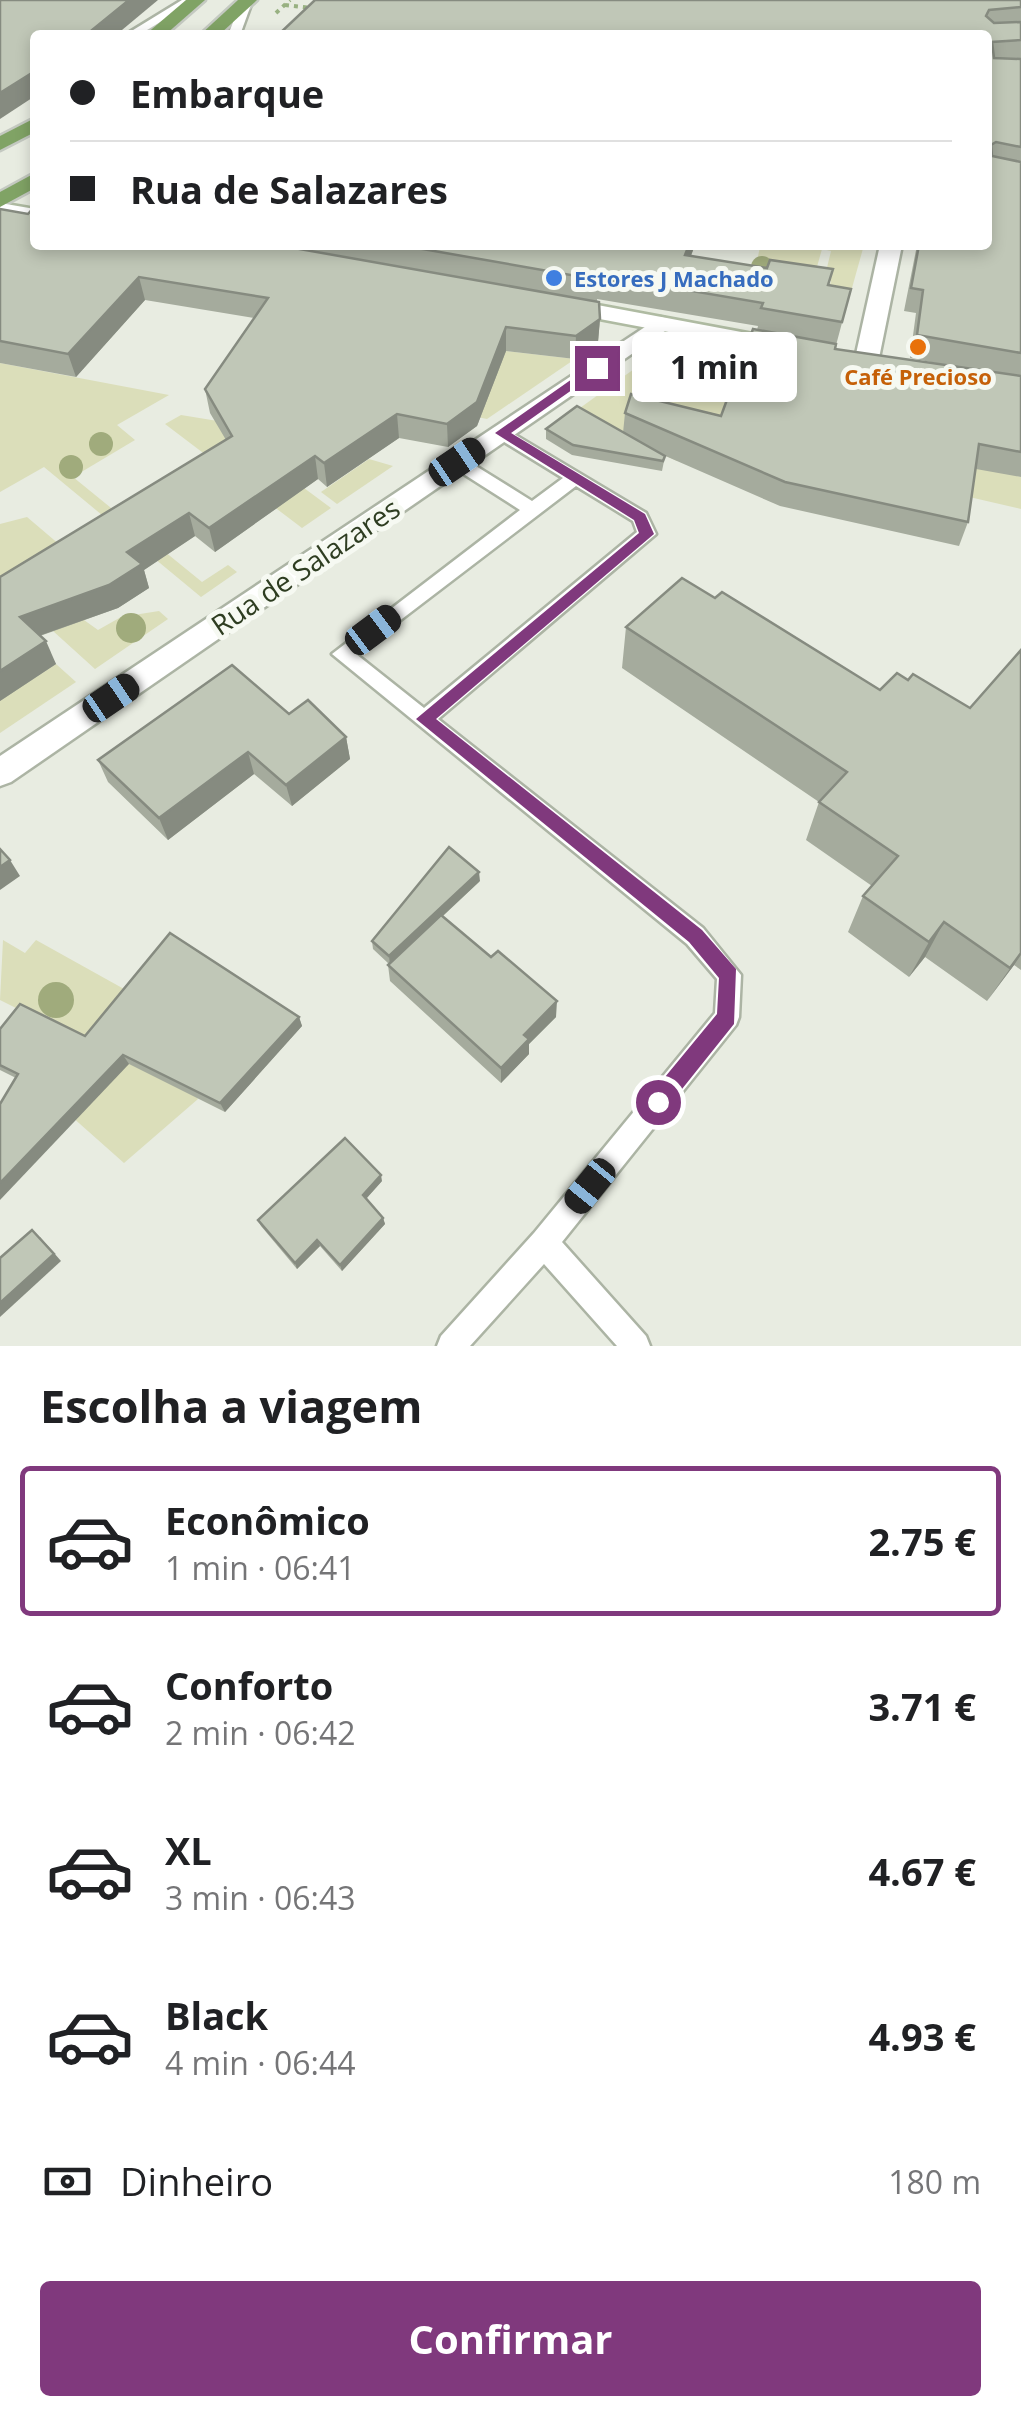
<!DOCTYPE html>
<html lang="pt">
<head>
<meta charset="utf-8">
<style>
  :root { --surface:#fff; --page:#f2f2f2; --text:#202124; --muted:#757577; --line:#e0e0e0; --accent:#80397d }
  body { margin:0; font-family:"Open Sans",sans-serif; background:var(--page); color:var(--text); height:100vh; display:flex; flex-direction:column; font-size:38px; white-space:nowrap }
  * { box-sizing:border-box; margin:0 }
  p { font-size:32px; color:var(--muted) }
  .icon { flex:none; width:55px; height:55px; fill:none; stroke:currentColor; stroke-width:2; stroke-linecap:round; stroke-linejoin:round }
  .map { position:relative; height:1346px; overflow:hidden }
  .panel { display:flex; flex-direction:column; background:var(--surface); flex:1 }
  .panel>* { flex:none }
  .guide { position:absolute; left:30px; top:30px; width:962px; height:220px; border-radius:10px; box-shadow:0 5px 15px #0003; display:grid; align-content:center; height:220px; padding:0 40px; background:var(--surface) }
  .end { position:absolute; width:45px; height:45px; margin:-22px; border:12px solid #80397d; background:#fff; box-shadow:0 0 0 5px #fff }
  .from { border-radius:50% }
  .bubble { position:absolute; height:70px; border-radius:10px; background:var(--surface); box-shadow:0 5px 15px #0003; font-size:32px; font-weight:700; line-height:70px; text-align:center }
  .car { position:absolute; width:30px; height:60px; margin:-30px -15px; border-radius:12px; box-shadow:0 0 8px 2px #0007; background:linear-gradient(#222 24%,#8ab4d8 0 40%,#222 0 76%,#8ab4d8 0 86%,#222 0) }
  .guide b { display:flex; align-items:center; gap:35px; height:95px; font-size:38px }
  .guide b+b { border-top:2px solid var(--line) }
  .guide i { width:25px; height:25px; background:var(--text) }
  ul { padding:0; list-style:none }
  li { display:flex; align-items:center; gap:30px; height:150px; margin:0 20px 15px; padding:0 20px; border:5px solid transparent; border-radius:10px }
  li div { flex:1 }
  li b { display:block; font-size:38px }
  li em { font-style:normal; font-weight:700 }
  li.current { border-color:var(--accent) }
  li>.icon { width:90px; height:90px; stroke-width:1.5 }
  h2 { padding:0 40px; font-size:45px; line-height:120px }
  .pay { display:flex; align-items:center; gap:25px; height:110px; padding:0 40px; font-size:38px }
  .pay p { margin-inline-start:auto }
  .action { display:flex; gap:20px; margin-top:auto; padding:20px 40px }
  .action a { flex:1; height:115px; border-radius:10px; background:var(--accent); color:#fff; font-size:40px; font-weight:700; line-height:115px; text-align:center }
  .map>svg:first-child { display:block }
</style>
</head>
<body>
<div class="map">
<svg width="1021" height="1346" viewBox="0 0 1021 1346">
  <rect width="100%" height="100%" fill="#e8ece1"/>
  <g fill="#dbdeba">
    <path d="M744,245H864L845,313L823,308L831,281L824,280L831,251L822,249L813,281L755,270L760,247Z"/>
    <path d="M674,344L748,357L717,440L677,461L573,413L666,346Z"/>
    <path d="M506,351L575,359L487,419L423,406Z"/>
    <path d="M0,363L169,395L117,425L135,440L73,477L202,582L228,565L237,572L201,597L44,467L0,492Z"/>
    <path d="M181,415L236,424L304,488L331,508L302,528L165,424Z"/>
    <path d="M369,459L393,466L337,504L321,492Z"/>
    <path d="M971,461L1021,477V509L965,496Z"/>
    <path d="M27,517L67,551L84,620L98,630L121,617L159,611L168,619L95,669L0,583V524Z"/>
    <path d="M56,664L76,682L0,733V700Z"/>
    <path d="M3,940L25,953L36,940L133,994L198,1099L124,1163L71,1116L128,1064L0,1000Z"/>
  </g>
  <g fill="none" stroke-linecap="round" stroke-linejoin="round">
    <g stroke="#acb4a4" stroke-width="5">
      <g id="lane">
        <path d="M182,0H196L139,35H125Z"/>
        <path d="M242,0L252,2L240,35H228Z"/>
        <path d="M502,427L646,513L656,534L438,719L703,928L741,975L739,1017L736,1025L562,1242L646,1336L650,1346H617L544,1264L470,1346H437L441,1336L534,1233L715,1013L717,979L687,944L332,654L520,510L451,466L448,462L451,458H463L532,501L563,478L496,437V429ZM576,486L633,521L637,532L424,708L356,654Z"/>
      </g>
    </g>
    <g stroke="#acb4a4" stroke-width="5">
      <g id="street">
        <path d="M880,245H902L878,363L866,370L854,363Z"/>
        <path d="M660,317L668,319L672,324L668,329L11,782L0,786V756Z"/>
      </g>
    </g>
    <g stroke="#afbba2" stroke-width="5">
      <g id="secondary">
        <path d="M0,203L35,209V221L0,215Z"/>
        <path d="M560,298L790,341L802,348L790,355L552,310L549,305L552,300Z"/>
      </g>
    </g>
    <g stroke="#c4c9c1" stroke-width="5">
      <g id="primary">
        <path d="M186,0H205L165,35H145Z"/>
        <path d="M238,0H257L219,35H200Z"/>
        <path d="M35,118V132L0,150V136Z"/>
        <path d="M35,173V188L0,207V192Z"/>
      </g>
    </g>
    <g stroke="#98b181" stroke-width="4" stroke-dasharray="4 5" stroke-linecap="butt">
      <path d="M285,5L312,8"/>
      <path d="M276,13L290,0"/>
    </g>
    <use href="#lane" fill="#fff" fill-rule="evenodd"/>
    <use href="#street" fill="#fff" fill-rule="evenodd"/>
    <use href="#secondary" fill="#fff" fill-rule="evenodd"/>
    <use href="#primary" fill="#80a365" fill-rule="evenodd"/>
  </g>
  <g fill="#a0ab7c">
    <circle cx="762" cy="267" r="11"/>
    <circle cx="101" cy="444" r="12"/>
    <circle cx="71" cy="467" r="12"/>
    <circle cx="131" cy="628" r="15"/>
    <circle cx="56" cy="1000" r="18"/>
  </g>
  <g fill="#a5ab9d">
    <path d="M1021,0V477L976,469L968,522L959,546L780,506L654,451L665,456L662,471L572,455L546,439V429L623,433L625,413L721,416L757,330L758,326L597,299L600,319L598,342L575,359L506,351L477,426L448,447L399,438L327,487L318,479L215,552L195,536L144,570L149,588L118,608L40,636L56,664L0,701V577L226,440L210,413L205,389L254,318L145,300L76,377L0,363V209L35,245H695L691,256L767,268L833,269L829,285L851,289L835,349L941,364L910,358L916,313L904,311L917,245H988V35H278Z"/>
    <path d="M715,598L880,690L908,680L970,708L1021,650V970L1014,965L987,1001L925,957L909,977L848,932L863,896L872,886L806,840L819,802L622,668L626,627Z"/>
    <path d="M289,714L346,737L350,759L292,806L254,774L168,840L108,782L98,760Z"/>
    <path d="M480,881L443,916L556,1017L529,1044V1054L501,1083L390,981L388,965L389,964L373,949L372,941Z"/>
    <path d="M299,1017L302,1026L225,1112L129,1064L16,1078L0,1070V1029L85,1036Z"/>
    <path d="M382,1181L366,1199L383,1218L385,1224L342,1271L320,1246L297,1269L261,1226L258,1220Z"/>
  </g>
  <g fill="#868b80">
    <path d="M129,0H158L116,35H86Z"/>
    <path d="M35,71V96L0,119V93Z"/>
    <path d="M689,245H695L682,278L685,255Z"/>
    <path d="M139,277L145,300L76,377L68,354Z"/>
    <path d="M600,319L598,342L575,359L576,336Z"/>
    <path d="M506,327V351L477,426L448,447L447,424Z"/>
    <path d="M397,414L399,438L327,487L324,463Z"/>
    <path d="M315,456L318,479L215,552L209,528Z"/>
    <path d="M189,513L195,536L144,570L149,588L118,608L30,639L20,617Z"/>
    <path d="M46,641L56,664L0,701V671Z"/>
    <path d="M346,737L350,759L292,806L286,785Z"/>
    <path d="M248,752L254,774L168,840L159,818Z"/>
    <path d="M10,860L20,876L0,890V867Z"/>
    <path d="M479,872L480,881L390,965L389,956Z"/>
    <path d="M944,922L925,957L909,977L929,942Z"/>
    <path d="M1021,953L1014,965L987,1001Z"/>
    <path d="M557,1001L556,1017L529,1044V1054L501,1083V1068L524,1035Z"/>
    <path d="M299,1017L302,1026L225,1112L220,1103Z"/>
    <path d="M123,1055L129,1064L0,1200V1183Z"/>
    <path d="M381,1175L382,1181L364,1201L363,1195Z"/>
    <path d="M383,1218L385,1224L342,1271L340,1265Z"/>
    <path d="M40,1237L61,1261L0,1317V1303Z"/>
    <path d="M317,1240L320,1246L297,1269L295,1263Z"/>
  </g>
  <g fill="#c0c7b7" stroke="#868b80" stroke-width="2.5">
    <path d="M0,0H129L86,35H35V71L0,93Z"/>
    <path d="M315,0H1021V7L989,10L986,16L994,23L1021,22V40L992,42L994,58L1021,59V147L996,142L991,145L992,156L1021,162V353L917,335L923,290L911,288L919,245H988V35H278Z"/>
    <path d="M35,206V245H277L599,302L600,319L576,336L506,327L477,402L447,424L397,414L324,463L315,456L209,528L189,513L127,552L142,564L109,585L20,617L46,641L0,671V577L232,436L205,389L268,298L139,277L68,354L0,341V209L28,214Z"/>
    <path d="M400,245H689L685,255L767,268L770,260L833,269L828,285L851,289L842,322L761,308L763,303L598,275L599,280Z"/>
    <path d="M753,329L836,344L835,349L1021,376V452L979,444L968,522L785,482L625,413L631,394L721,416Z"/>
    <path d="M577,406L665,456L663,461L573,445L546,429Z"/>
    <path d="M682,578L715,598L722,592L880,690L897,673L908,680L913,674L970,708L1021,650V953L1010,968L944,922L929,942L863,896L898,856L819,802L847,772L626,627Z"/>
    <path d="M232,665L289,714L308,700L346,737L286,785L248,752L159,818L98,760Z"/>
    <path d="M449,847L479,872L389,956L372,941Z"/>
    <path d="M0,849L10,860L0,867Z"/>
    <path d="M441,915L491,957L498,951L557,1001L524,1035L529,1039L501,1068L388,965Z"/>
    <path d="M170,933L299,1017L220,1103L123,1055L0,1183V1104L18,1074L0,1065V1029L20,1004L85,1036Z"/>
    <path d="M345,1138L381,1175L363,1195L383,1218L340,1265L317,1240L295,1263L258,1220Z"/>
    <path d="M32,1230L54,1254L0,1303V1258Z"/>
  </g>
  <path fill="#80397d" d="M592,365L603,368L511,433L645,514L654,534L436,719L702,930L736,969L734,1024L666,1109L658,1112L651,1109L648,1102L651,1094L717,1014L719,978L689,942L416,719L639,533L634,520L495,433Z"/>
  <circle fill="#3f7fe0" stroke="#f6f9f2" stroke-width="4" cx="554" cy="278" r="10"/>
  <circle fill="#e8710a" stroke="#f6f9f2" stroke-width="4" cx="918" cy="347" r="10"/>
  <g text-anchor="middle" dominant-baseline="central" stroke-width="10" stroke-linejoin="round" paint-order="stroke">
    <g font-size="22" font-weight="bold" fill="#366cbe" stroke="#f6f9f2" text-anchor="start">
      <text x="574" y="278">Estores J Machado</text>
    </g>
    <g font-size="22" font-weight="bold" fill="#c56008" stroke="#f6f9f2">
      <text x="918" y="376">Café Precioso</text>
    </g>
    <g font-size="28" fill="#2e3d21" stroke="#f6f9f2">
      <text transform="translate(305 566) rotate(-34)">Rua de Salazares</text>
    </g>
  </g>
</svg>
<i class="end from" style="left:658px;top:1102px"></i>
<i class="end" style="left:597px;top:368px"></i>
<div class="bubble" style="left:632px;top:332px;width:165px">1 min</div>
<i class="car" style="left:457px;top:462px;rotate:56deg"></i>
<i class="car" style="left:373px;top:630px;rotate:53deg"></i>
<i class="car" style="left:111px;top:698px;rotate:56deg"></i>
<i class="car" style="left:590px;top:1186px;rotate:219deg"></i>
<div class="guide">
<b><i class="from"></i>Embarque</b>
<b><i></i>Rua de Salazares</b>
</div>
</div>
<section class="panel">
<h2>Escolha a viagem</h2>
<ul>
<li class="current"><svg class="icon" aria-label="car" viewBox="0 0 24 24"><path d="M5 17H2v-5l4-1 3-4h7l3 4 3 1v5h-3M9 17h6M6 11h13"/><circle cx="7" cy="17" r="2"/><circle cx="17" cy="17" r="2"/></svg><div><b>Econômico</b><p>1 min · 06:41</p></div><em>2.75 €</em></li>
<li><svg class="icon" aria-label="car" viewBox="0 0 24 24"><path d="M5 17H2v-5l4-1 3-4h7l3 4 3 1v5h-3M9 17h6M6 11h13"/><circle cx="7" cy="17" r="2"/><circle cx="17" cy="17" r="2"/></svg><div><b>Conforto</b><p>2 min · 06:42</p></div><em>3.71 €</em></li>
<li><svg class="icon" aria-label="car" viewBox="0 0 24 24"><path d="M5 17H2v-5l4-1 3-4h7l3 4 3 1v5h-3M9 17h6M6 11h13"/><circle cx="7" cy="17" r="2"/><circle cx="17" cy="17" r="2"/></svg><div><b>XL</b><p>3 min · 06:43</p></div><em>4.67 €</em></li>
<li><svg class="icon" aria-label="car" viewBox="0 0 24 24"><path d="M5 17H2v-5l4-1 3-4h7l3 4 3 1v5h-3M9 17h6M6 11h13"/><circle cx="7" cy="17" r="2"/><circle cx="17" cy="17" r="2"/></svg><div><b>Black</b><p>4 min · 06:44</p></div><em>4.93 €</em></li>
</ul>
<div class="pay"><svg class="icon" aria-label="cash" viewBox="0 0 24 24"><path d="M3 7h18v10H3z"/><circle cx="12" cy="12" r="2"/></svg>Dinheiro<p>180 m</p></div>
<div class="action"><a>Confirmar</a></div>
</section>
</body>
</html>
